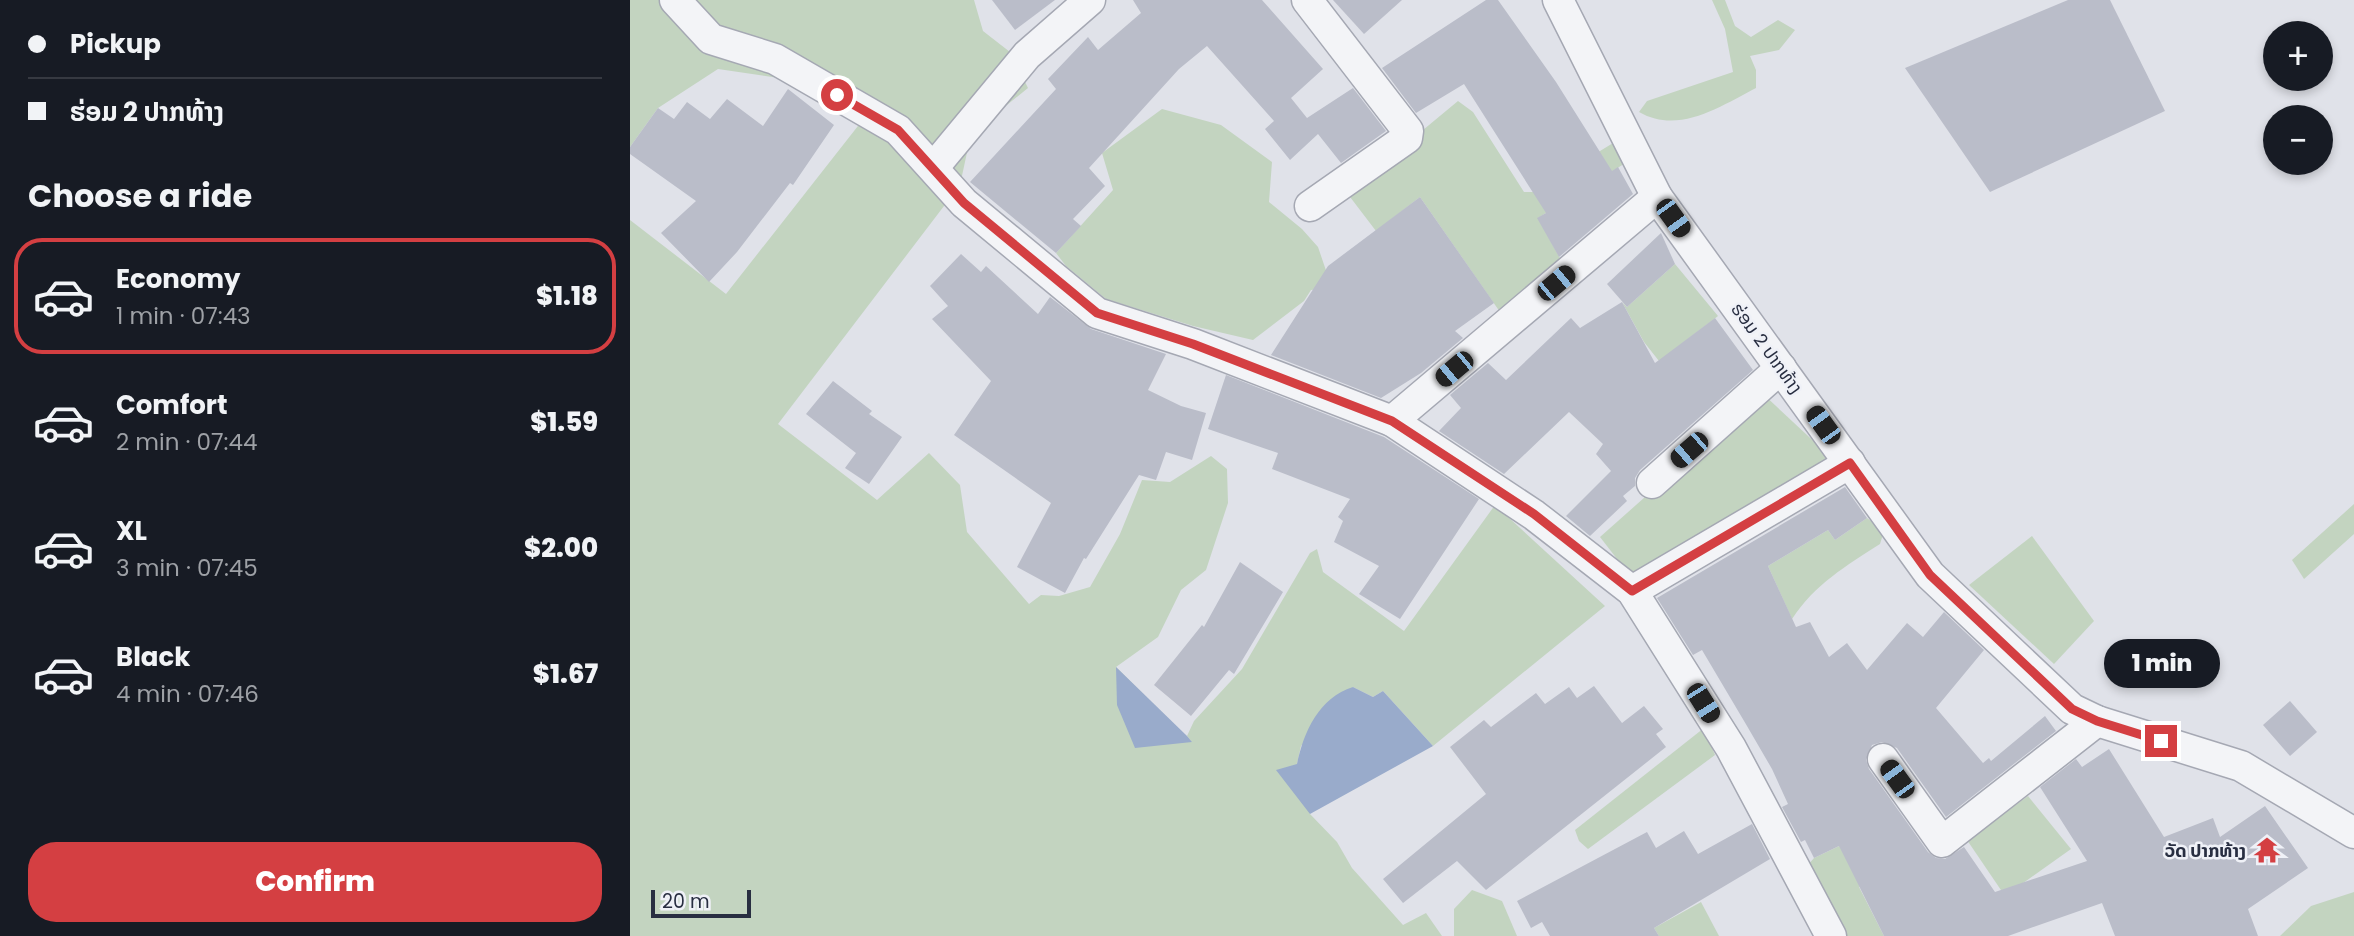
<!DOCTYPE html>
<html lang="en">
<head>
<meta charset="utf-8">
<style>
  :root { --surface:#171b24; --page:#20242c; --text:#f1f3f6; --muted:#9ea1a6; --line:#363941; --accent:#d43f42 }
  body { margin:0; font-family:Poppins,"Noto Sans Lao",sans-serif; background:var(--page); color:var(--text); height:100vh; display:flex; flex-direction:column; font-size:26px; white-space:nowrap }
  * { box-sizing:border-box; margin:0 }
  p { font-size:23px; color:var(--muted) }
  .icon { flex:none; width:38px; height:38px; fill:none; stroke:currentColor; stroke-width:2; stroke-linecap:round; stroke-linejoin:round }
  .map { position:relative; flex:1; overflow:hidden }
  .details { display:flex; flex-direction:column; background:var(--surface); width:630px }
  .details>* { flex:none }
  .top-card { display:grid; align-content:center; height:154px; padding:0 28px; background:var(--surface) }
  .buttons { position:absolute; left:1633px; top:21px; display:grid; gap:14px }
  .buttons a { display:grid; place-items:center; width:70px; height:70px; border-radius:50%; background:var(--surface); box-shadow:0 4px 10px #0003; font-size:35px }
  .scale { position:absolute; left:21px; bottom:18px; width:100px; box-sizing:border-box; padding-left:7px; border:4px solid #282e41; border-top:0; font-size:19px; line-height:24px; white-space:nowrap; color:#282e41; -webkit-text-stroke:5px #eff1f7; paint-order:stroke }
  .end { position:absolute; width:32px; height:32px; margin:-16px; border:9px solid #d43f42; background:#fff; box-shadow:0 0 0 4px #fff }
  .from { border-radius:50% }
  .bubble { position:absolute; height:49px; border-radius:24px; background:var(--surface); box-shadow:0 4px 10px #0003; font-size:23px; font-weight:800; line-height:49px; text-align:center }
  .car { position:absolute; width:21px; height:42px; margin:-21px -10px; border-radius:9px; box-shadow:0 0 5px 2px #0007; background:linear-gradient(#222 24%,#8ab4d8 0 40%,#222 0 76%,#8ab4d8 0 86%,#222 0) }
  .top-card b { display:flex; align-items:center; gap:24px; height:66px; font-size:26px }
  .top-card b+b { border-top:2px solid var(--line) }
  .top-card i { width:18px; height:18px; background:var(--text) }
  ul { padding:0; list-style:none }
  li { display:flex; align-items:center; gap:21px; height:116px; margin:0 14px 10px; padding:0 14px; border:4px solid transparent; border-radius:28px }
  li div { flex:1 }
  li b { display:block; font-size:26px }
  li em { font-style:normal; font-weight:800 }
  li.on { border-color:var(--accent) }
  li>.icon { width:63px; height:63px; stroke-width:1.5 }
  h2 { padding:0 28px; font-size:32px; line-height:84px }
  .primary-button { display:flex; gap:14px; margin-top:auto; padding:14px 28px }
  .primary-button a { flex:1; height:80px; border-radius:28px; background:var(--accent); color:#fff; font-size:28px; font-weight:800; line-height:80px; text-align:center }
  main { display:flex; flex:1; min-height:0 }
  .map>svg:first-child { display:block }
</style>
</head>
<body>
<main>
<section class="details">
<div class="top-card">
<b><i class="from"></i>Pickup</b>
<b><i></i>ຮ່ອມ 2 ປາກທ້າງ</b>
</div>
<h2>Choose a ride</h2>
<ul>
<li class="on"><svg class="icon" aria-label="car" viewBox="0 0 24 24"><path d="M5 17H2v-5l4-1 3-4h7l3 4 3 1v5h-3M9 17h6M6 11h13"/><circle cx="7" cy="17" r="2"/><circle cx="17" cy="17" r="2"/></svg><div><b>Economy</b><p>1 min · 07:43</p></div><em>$1.18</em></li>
<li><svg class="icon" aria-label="car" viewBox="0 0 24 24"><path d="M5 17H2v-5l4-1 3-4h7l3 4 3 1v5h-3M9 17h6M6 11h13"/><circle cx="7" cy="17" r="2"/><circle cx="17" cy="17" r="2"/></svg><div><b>Comfort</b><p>2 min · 07:44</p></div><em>$1.59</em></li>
<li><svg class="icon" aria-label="car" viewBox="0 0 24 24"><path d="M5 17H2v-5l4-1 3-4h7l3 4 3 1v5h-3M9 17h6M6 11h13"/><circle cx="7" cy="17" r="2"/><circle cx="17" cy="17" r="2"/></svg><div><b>XL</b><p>3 min · 07:45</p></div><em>$2.00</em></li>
<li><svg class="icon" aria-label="car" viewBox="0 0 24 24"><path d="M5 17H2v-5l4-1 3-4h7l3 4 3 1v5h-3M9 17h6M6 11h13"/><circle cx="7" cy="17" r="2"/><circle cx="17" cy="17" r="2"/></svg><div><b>Black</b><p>4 min · 07:46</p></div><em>$1.67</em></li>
</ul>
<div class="primary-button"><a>Confirm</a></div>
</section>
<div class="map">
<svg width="1724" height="936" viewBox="0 0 1724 936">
  <rect width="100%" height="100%" fill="#e0e2e9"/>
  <g fill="#c3d4c0">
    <path d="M0,0H344L353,31L380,52L398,88L341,134L330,185L148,424L247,500L299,453L330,485L337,532L399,604L411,595L429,596L460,587L490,534L512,480L540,482L581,456L597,469L598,503L576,570L551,590L528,637L486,667L562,742L557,736L564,721L612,669L680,553L687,549L693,572L774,631L865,505L975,606L803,746L753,691L743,697L723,687L671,746L667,764L680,814L707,842L722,868L773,925L796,913L812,936H0V220L96,294L235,117L162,80L88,69L28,108L0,147Z"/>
    <path d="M1082,0H1095L1105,26L1121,37L1148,20L1165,30L1149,50L1120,56L1126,70V88C1091,106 1049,135 1009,112L1017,101L1103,72L1095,29Z"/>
    <path d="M828,101L843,112L894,192H903L988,140L997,162L908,218L932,262L870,312L790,197L746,231L717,193Z"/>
    <path d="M532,109L591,125L642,162L639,202L672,229L688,247L702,288L681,290L674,301L623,340L563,326L476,299L436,266L426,253L483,190L472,153Z"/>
    <path d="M1045,264L1088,316L1029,361L1014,342L992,302L997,307Z"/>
    <path d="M1132,393L1206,462L1001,577L970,537Z"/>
    <path d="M1724,504V534L1674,579L1662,560Z"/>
    <path d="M1237,518L1254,531L1250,544C1216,566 1185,584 1162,619L1138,566L1198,530L1205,540Z"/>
    <path d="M1402,536L1464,621L1424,664L1339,585Z"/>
    <path d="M1074,728L1085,755L958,849L949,841L945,830Z"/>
    <path d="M1398,796L1441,849L1375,896L1337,840Z"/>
    <path d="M1228,837L1252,874L1229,887L1254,936H1212L1178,865L1184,858Z"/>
    <path d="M842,890L872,901L887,936H824V909Z"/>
    <path d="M1724,892V936H1650L1681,906Z"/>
    <path d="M1071,902L1089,936H1029L1024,928Z"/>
  </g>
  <g fill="#99abcb">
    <path d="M486,667L557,736L562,742L505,748L487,705Z"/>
    <path d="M723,687L743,697L753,691L803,746L680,814L646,770L667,764C674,731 689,698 723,687Z"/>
  </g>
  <g fill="#babdc9">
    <path d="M362,0H425L385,30Z"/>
    <path d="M503,0H632L693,69L661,98L677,118L723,88L756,131L711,163L688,134L660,160L635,129L644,121L577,46L549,69L459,168L475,186L443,219L451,226L426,253L340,182L426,89L418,79L458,37L468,50L511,13Z"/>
    <path d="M703,0H772L734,34Z"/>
    <path d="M856,0H868L926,82L982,171L988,167L1003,194L929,257L907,218L916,213L834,84L786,113L752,68Z"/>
    <path d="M1438,0H1480L1535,111L1360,192L1275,68Z"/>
    <path d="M158,89L204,125L163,185L160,183L107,252L79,282L31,233L66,201L0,154V147L28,108L44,119L57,102L80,119L97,99L133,126Z"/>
    <path d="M790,197L864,303L825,331L833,338L791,373L751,398L641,355L698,266Z"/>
    <path d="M1031,233L1045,264L997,307L977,284Z"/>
    <path d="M331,254L351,272L356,266L408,314L420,297L461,329L536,354L518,390L551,406L576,413L562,460L536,452L526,480L509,475L456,559L454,558L435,593L387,567L421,503L324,435L361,381L302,319L318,306L300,286Z"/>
    <path d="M992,302L1025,363L1085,318L1123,370L1010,470L1005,478V486L993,496L997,501L960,536L936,516L981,471L966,454L973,444L939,412L874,474L809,431L831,408L820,395L858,363L876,380L941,318L950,328Z"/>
    <path d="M596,375L754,437L849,499L770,619L729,594L749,566L704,542L713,521L708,517L720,499L642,469L648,453L578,429Z"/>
    <path d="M203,381L242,411L239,414L272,437L239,484L215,468L226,453L176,414Z"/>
    <path d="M1215,487L1237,518L1205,540L1198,530L1138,566L1166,627L1180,622L1199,657L1217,643L1237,670L1277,623L1293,637L1314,612L1354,650L1306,708L1353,763L1359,758L1361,761L1415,716L1426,731L1316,817L1267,748L1252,742L1242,745L1236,760L1239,769L1298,852L1306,858L1315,859L1334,847L1365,892L1457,861L1410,787L1446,759L1452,767L1479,749L1534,837L1583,818L1590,837L1635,806L1678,868L1618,909L1628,936H1485L1472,903L1378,936H1254L1209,846L1184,858L1175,840L1171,842L1152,807L1158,804L1142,769L1117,726L1072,650L1063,655L1027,598Z"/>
    <path d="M610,562L653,592L604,674L599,670L561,716L524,685L572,625L574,627Z"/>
    <path d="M964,686L992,723L1014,706L1033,729L1026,734L1036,747L856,890L827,861L773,903L753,879L856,794L820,747L854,720L861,727L906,693L915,704L939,687L947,698Z"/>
    <path d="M1660,701L1687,732L1660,756L1633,725Z"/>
    <path d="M1122,824L1140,859L1024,928L1029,936H920L912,922L901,928L887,901L1017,832L1026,848L1054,831L1068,854Z"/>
  </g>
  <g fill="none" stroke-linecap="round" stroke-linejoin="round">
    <g stroke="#a5a8b3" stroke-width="33">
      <g id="minor">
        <path d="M45,0L81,39L145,59L268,130L334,203L467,313L563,344L762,421L904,515L1002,591L1101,748L1201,936"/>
        <path d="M677,0L778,131L777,138L680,206"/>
        <path d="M928,0L1027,197L1300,575L1442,709L1467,721L1611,766L1724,833"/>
        <path d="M304,167L397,55L460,0"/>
        <path d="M762,421L1027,197"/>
        <path d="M1022,483L1151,368"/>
        <path d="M1002,591L1220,463"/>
        <path d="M1253,759L1312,842L1467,721"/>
      </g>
    </g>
    <use href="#minor" stroke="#f3f4f7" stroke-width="30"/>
  </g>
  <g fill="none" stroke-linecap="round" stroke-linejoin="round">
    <path stroke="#d43f42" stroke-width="9" d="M207,95L268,130L334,203L467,313L563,344L762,421L904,514L1002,591L1220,463L1300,575L1442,709L1467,721L1531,741"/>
  </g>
  <defs>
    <g id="temple-bare" transform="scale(2.1)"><path d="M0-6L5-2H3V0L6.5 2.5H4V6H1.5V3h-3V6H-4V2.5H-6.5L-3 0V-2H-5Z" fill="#d43f42" stroke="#eff1f7" stroke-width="2.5" paint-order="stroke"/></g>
  </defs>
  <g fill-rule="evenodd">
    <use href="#temple-bare" x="1637" y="850"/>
  </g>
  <g text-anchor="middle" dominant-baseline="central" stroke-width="5" stroke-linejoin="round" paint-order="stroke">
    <g font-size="18" fill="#282e41" stroke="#eff1f7">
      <text transform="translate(1137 348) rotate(54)">ຮ່ອມ 2 ປາກທ້າງ</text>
    </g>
    <g font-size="18" font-weight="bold" fill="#282e41" stroke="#eff1f7" text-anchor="end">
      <text x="1616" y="850">ວັດ ປາກທ້າງ</text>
    </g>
  </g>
</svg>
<div class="buttons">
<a>+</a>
<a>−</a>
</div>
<div class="scale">20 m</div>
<i class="end from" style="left:207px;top:95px"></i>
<i class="end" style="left:1531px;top:741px"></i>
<div class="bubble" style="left:1474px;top:639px;width:116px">1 min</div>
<i class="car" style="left:1043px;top:218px;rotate:144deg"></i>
<i class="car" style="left:926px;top:283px;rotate:50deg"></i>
<i class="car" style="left:824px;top:369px;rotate:230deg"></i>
<i class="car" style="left:1193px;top:425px;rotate:324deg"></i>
<i class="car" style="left:1059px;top:450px;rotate:229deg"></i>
<i class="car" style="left:1073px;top:703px;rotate:148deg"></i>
<i class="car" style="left:1267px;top:779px;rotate:324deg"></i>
</div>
</main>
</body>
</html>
